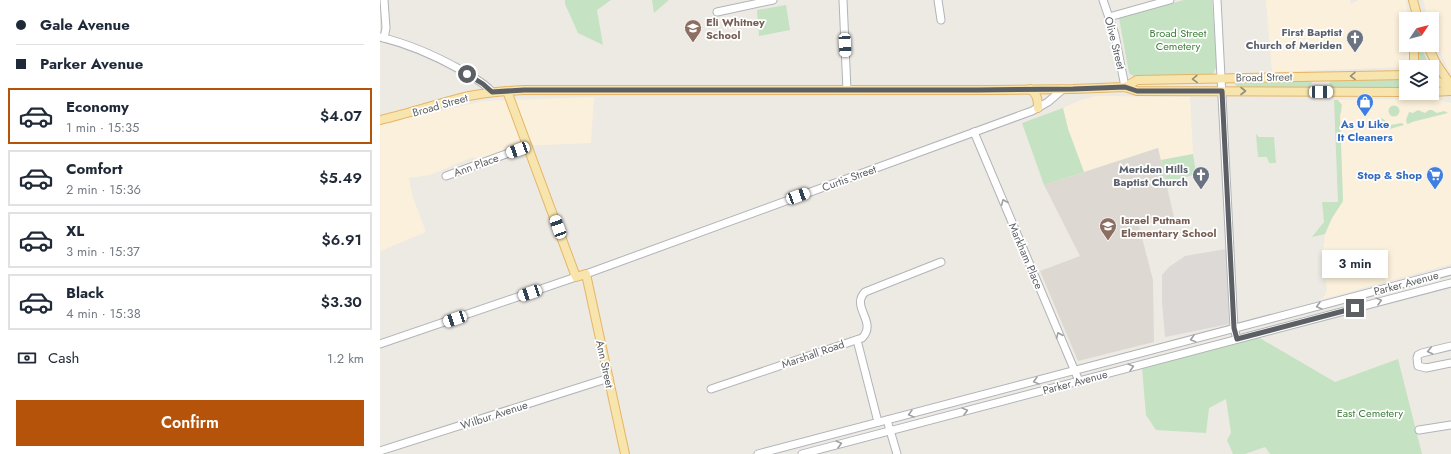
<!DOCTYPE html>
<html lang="en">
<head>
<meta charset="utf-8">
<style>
  :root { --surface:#fff; --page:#f2f2f3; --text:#1f2937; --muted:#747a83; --line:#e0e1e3; --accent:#b45309 }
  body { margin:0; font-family:Jost,sans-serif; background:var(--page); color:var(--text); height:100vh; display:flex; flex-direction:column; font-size:15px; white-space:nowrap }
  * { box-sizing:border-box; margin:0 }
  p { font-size:13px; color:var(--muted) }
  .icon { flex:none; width:22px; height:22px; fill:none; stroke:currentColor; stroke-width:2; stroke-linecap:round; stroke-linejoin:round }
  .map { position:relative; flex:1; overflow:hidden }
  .sheet { display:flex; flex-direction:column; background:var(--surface); width:380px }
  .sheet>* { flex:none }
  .hud { display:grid; align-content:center; height:88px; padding:0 16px; background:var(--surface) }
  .needle { width:26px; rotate:55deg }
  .buttons { position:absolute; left:1019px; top:12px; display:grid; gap:8px }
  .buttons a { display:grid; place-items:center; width:40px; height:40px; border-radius:0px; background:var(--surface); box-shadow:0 2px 6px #0003; font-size:20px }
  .end { position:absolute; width:18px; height:18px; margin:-9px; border:5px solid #5c5f63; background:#fff; box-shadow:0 0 0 2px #fff }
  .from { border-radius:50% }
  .bubble { position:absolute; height:28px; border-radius:0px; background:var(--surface); box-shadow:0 2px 6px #0003; font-size:13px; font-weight:600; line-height:28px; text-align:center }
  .car { position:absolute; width:12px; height:24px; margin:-12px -6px; border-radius:5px; box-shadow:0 0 3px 1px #0007; background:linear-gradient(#fff 24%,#345 0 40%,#fff 0 76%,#345 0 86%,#fff 0) }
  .hud b { display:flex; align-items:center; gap:14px; height:38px; font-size:15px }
  .hud b+b { border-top:1px solid var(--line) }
  .hud i { width:10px; height:10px; background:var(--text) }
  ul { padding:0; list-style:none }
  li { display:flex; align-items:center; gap:12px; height:56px; margin:0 8px 6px; padding:0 8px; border:2px solid var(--line); border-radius:0px }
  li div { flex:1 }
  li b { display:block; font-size:15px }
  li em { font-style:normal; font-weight:600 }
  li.active { border-color:var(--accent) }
  li>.icon { width:36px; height:36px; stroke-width:1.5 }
  .pay { display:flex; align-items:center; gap:10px; height:44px; padding:0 16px; font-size:15px }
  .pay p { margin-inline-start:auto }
  .cta { display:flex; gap:8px; margin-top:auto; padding:8px 16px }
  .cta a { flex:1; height:46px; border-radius:0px; background:var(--accent); color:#fff; font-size:16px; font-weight:600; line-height:46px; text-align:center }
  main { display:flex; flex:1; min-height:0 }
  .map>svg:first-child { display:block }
</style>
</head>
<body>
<main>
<section class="sheet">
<div class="hud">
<b><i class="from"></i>Gale Avenue</b>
<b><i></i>Parker Avenue</b>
</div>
<ul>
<li class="active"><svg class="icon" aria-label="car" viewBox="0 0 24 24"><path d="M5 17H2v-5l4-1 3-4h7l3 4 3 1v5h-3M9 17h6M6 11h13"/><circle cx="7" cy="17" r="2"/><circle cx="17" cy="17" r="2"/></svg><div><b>Economy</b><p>1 min · 15:35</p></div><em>$4.07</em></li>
<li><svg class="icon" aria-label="car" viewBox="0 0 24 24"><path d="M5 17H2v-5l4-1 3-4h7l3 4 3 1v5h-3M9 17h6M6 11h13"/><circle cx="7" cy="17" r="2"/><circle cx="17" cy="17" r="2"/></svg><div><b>Comfort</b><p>2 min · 15:36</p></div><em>$5.49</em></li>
<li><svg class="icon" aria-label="car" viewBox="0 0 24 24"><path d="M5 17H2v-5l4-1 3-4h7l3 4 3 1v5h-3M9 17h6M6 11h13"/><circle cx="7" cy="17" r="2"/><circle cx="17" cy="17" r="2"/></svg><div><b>XL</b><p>3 min · 15:37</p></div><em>$6.91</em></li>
<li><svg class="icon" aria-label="car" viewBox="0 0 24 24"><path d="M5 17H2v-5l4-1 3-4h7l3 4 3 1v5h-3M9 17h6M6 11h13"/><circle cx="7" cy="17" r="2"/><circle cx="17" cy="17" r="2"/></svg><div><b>Black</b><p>4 min · 15:38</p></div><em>$3.30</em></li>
</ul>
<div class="pay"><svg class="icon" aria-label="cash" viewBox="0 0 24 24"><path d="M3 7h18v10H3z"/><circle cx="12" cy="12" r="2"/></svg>Cash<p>1.2 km</p></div>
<div class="cta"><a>Confirm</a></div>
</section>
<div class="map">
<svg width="1071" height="454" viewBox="0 0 1071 454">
  <rect width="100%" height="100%" fill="#edeae4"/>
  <g fill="#fbf0db">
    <path d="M886,0H970L971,4L979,0H1026L1028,19H1026V45H1030L1031,52L1029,61L1024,67L892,72Z"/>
    <path d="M1043,0H1071V73L1068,70L1052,31V19H1048Z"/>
    <path d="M715,96L810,97L813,154L781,160L778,148L704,172L688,129L683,108L698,101Z"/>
    <path d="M214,97L211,143L141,146L99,160L93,157L50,175L29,178L32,195L46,232L0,251V124L104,101Z"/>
    <path d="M982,99L1059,100L1071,103V264L939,300L944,297L947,290L942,259L945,234L952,218L963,201L960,116L962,110L958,100H954Z"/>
  </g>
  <path fill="#dcd9d6" d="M846,249L849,324L785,337L782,302V275L789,267L805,256Z"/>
  <path fill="#ddd9d2" d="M778,148L794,217L759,226L773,280L774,342L698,361L660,271L700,256L664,185Z"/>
  <g fill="#c5e2c2">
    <path d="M185,0H231L217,10L223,45L198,33L185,4Z"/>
    <path d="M272,0H289L274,13Z"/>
    <path d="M804,0H832L837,66L832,75L753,76L749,73L739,18Z"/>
    <path d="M406,5L410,30L379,36L377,10Z"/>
    <path d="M1036,45H1040L1050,67H1036L1038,60Z"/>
    <path d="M1026,79V87H951L949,84L951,80Z"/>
    <path d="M930,80L932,83L929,87H858L855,85L856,82H858Z"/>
    <path d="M954,100H958L962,105L960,116L963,201L952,218L945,234L932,237L944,222L942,202H958Z"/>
    <circle cx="1014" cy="111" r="5.5"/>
    <path d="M683,108L688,129L704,172L664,185L642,123Z"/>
    <path d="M1049,110H1052L1057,113L1064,111L1068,113L1032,122L1031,123L1027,124L1026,120L1029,112L1033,113L1038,110L1045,113Z"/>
    <path d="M1002,118L1010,125L1022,123L1024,125L1006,130L1001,119Z"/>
    <path d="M876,134L879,137H894L896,163H889L887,157H878Z"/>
    <path d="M813,154L816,174L786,183L781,160Z"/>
    <path d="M878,337L955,382L1018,359L1042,454H890L885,447L865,454H853L847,440L851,433L846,399L829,408L826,433L776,430L766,415L762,368Z"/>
  </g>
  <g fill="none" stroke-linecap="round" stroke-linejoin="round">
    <g stroke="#b1b4b8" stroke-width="9">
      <g id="minor">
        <path d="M463,0L467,90"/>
        <path d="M558,0L561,20"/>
        <path d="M723,0L735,35L745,87"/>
        <path d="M837,0L854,328L857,339"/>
        <path d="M337,12L393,0"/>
        <path d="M729,17L790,0"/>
        <path d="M0,37C29,44 56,56 81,70C92,77 104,82 112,92"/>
        <path d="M4,38L6,28L4,0"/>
        <path d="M594,132L699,381"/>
        <path d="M66,176L148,146"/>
        <path d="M206,274L652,111L668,102L683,89"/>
        <path d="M477,340L498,422"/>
        <path d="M0,344L196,277"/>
        <path d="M1071,346L1042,353L1038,355L1037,358L1038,366L1046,368L1071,363"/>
        <path d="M331,389L482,338C498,322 470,307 485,292L561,262"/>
        <path d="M507,420L517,454"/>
        <path d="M1039,430L1071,425"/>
        <path d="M0,451L229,378"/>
        <path d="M378,454L1071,271"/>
        <path d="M422,454L1071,283"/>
      </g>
    </g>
    <g stroke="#e5b565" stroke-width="10">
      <g id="major">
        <path d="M1033,0L1038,19"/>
        <path d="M1047,45L1057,65L1071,85"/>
        <path d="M1030,67L1034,62V45"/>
        <path d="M1052,78L1070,88"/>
        <path d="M745,87L757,80L1026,75"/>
        <path d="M650,89C657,94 658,99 658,108"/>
        <path d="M127,91L196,277L206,274L245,454"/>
        <path d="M1052,92L1071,91"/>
        <path d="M0,120C27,114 53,105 80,98C101,93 123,91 144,90H612L693,89L745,87L757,91L1026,92"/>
      </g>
    </g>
    <use href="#minor" stroke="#fff" stroke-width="7"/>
    <use href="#major" stroke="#f8e5ae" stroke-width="8"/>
  </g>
  <defs><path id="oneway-chevron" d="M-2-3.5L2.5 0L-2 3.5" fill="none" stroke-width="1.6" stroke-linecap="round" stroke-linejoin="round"/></defs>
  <g stroke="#938e7d">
    <use href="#oneway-chevron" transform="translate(973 76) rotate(179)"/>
    <use href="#oneway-chevron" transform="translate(815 79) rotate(178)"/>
    <use href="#oneway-chevron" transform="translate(863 91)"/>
  </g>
  <g stroke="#9d9fa1">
    <use href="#oneway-chevron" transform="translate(624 202) rotate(-113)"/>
    <use href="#oneway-chevron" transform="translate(999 301) rotate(-15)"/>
    <use href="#oneway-chevron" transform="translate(939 306) rotate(165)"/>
    <use href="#oneway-chevron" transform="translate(679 335) rotate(-113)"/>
    <use href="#oneway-chevron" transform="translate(813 339) rotate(165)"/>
    <use href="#oneway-chevron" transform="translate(1050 351) rotate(168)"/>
    <use href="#oneway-chevron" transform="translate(751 367) rotate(-15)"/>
    <use href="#oneway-chevron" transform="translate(656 381) rotate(165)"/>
    <use href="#oneway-chevron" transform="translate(585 411) rotate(-15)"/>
    <use href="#oneway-chevron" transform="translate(531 414) rotate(165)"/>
    <use href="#oneway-chevron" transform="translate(459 444) rotate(-15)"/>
  </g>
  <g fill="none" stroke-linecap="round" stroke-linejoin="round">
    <path stroke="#5c5f63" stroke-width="5" d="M87,74L103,84L112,92L144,90H598L693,89L745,87L757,91H842L854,328L857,339L975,308"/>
  </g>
  <defs>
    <g id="school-pin" transform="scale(0.9)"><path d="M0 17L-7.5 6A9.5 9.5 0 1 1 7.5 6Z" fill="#8d6e63" stroke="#fff"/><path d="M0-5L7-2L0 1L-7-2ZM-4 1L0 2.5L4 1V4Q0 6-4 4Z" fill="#fff"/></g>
    <g id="church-pin" transform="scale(0.9)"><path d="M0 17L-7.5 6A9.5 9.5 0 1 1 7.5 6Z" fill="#6b7280" stroke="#fff"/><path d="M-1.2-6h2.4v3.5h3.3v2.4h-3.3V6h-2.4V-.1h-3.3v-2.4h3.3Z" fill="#fff"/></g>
    <g id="shop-pin" transform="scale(0.9)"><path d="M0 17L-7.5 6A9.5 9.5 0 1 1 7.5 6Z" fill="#3f7fe0" stroke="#fff"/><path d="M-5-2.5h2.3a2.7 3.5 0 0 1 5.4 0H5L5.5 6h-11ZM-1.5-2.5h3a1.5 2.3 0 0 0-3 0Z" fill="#fff"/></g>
    <g id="supermarket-pin" transform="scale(0.9)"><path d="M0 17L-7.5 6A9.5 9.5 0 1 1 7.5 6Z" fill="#3f7fe0" stroke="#fff"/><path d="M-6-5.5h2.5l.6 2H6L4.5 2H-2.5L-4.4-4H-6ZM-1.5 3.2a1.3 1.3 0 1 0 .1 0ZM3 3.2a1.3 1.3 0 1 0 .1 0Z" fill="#fff"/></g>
  </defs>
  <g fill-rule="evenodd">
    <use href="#school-pin" x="313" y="28"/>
    <use href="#church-pin" x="975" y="38"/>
    <use href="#shop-pin" x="985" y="102"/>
    <use href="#church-pin" x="821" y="175"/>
    <use href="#supermarket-pin" x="1055" y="175"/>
    <use href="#school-pin" x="728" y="226"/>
  </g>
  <g text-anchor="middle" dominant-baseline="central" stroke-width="3.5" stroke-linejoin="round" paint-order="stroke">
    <g font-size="11" font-weight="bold" fill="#785e54" stroke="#fff" text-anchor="start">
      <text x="326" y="22">Eli Whitney<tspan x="326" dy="13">School</tspan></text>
      <text x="741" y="220">Israel Putnam<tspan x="741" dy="13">Elementary School</tspan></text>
    </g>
    <g font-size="11" font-weight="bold" fill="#5b616d" stroke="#fff" text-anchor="end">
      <text x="962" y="32">First Baptist<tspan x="962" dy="13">Church of Meriden</tspan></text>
      <text x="808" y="169">Meriden Hills<tspan x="808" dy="13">Baptist Church</tspan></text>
    </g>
    <g font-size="11" fill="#3f813c" stroke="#fff">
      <text x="798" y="33">Broad Street<tspan x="798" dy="13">Cemetery</tspan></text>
      <text x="990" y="413">East Cemetery</text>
    </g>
    <g font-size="11" fill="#5c5f63" stroke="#fff">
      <text transform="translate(735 43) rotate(76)">Olive Street</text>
      <text transform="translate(884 77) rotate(-1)">Broad Street</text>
      <text transform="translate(60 105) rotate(-16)">Broad Street</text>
      <text transform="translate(96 165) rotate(-20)">Ann Place</text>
      <text transform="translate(469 178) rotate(-20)">Curtis Street</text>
      <text transform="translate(646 256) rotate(67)">Markham Place</text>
      <text transform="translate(1026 283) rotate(-15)">Parker Avenue</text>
      <text transform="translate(433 354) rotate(-19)">Marshall Road</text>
      <text transform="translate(225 364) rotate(78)">Ann Street</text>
      <text transform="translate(695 382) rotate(-15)">Parker Avenue</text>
      <text transform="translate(114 415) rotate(-18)">Wilbur Avenue</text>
    </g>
    <g font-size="11" font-weight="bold" fill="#366cbe" stroke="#fff">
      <text x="985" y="124">As U Like<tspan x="985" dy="13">It Cleaners</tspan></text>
      <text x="1042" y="175" text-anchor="end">Stop &amp; Shop</text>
    </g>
  </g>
</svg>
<div class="buttons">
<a><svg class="needle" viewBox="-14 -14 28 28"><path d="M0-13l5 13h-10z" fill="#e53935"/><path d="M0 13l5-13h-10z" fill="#747a83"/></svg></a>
<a><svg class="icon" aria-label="layers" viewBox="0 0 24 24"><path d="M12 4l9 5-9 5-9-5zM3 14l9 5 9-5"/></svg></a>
</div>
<i class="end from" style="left:87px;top:74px"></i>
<i class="end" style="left:975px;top:308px"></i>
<div class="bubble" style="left:942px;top:250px;width:66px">3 min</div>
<i class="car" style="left:465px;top:45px;rotate:177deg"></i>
<i class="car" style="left:941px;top:92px;rotate:90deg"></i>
<i class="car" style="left:138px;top:150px;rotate:250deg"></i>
<i class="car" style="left:418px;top:196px;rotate:70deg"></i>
<i class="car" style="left:178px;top:227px;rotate:340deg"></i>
<i class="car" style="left:150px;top:293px;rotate:251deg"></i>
<i class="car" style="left:75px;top:319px;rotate:251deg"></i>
</div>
</main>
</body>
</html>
